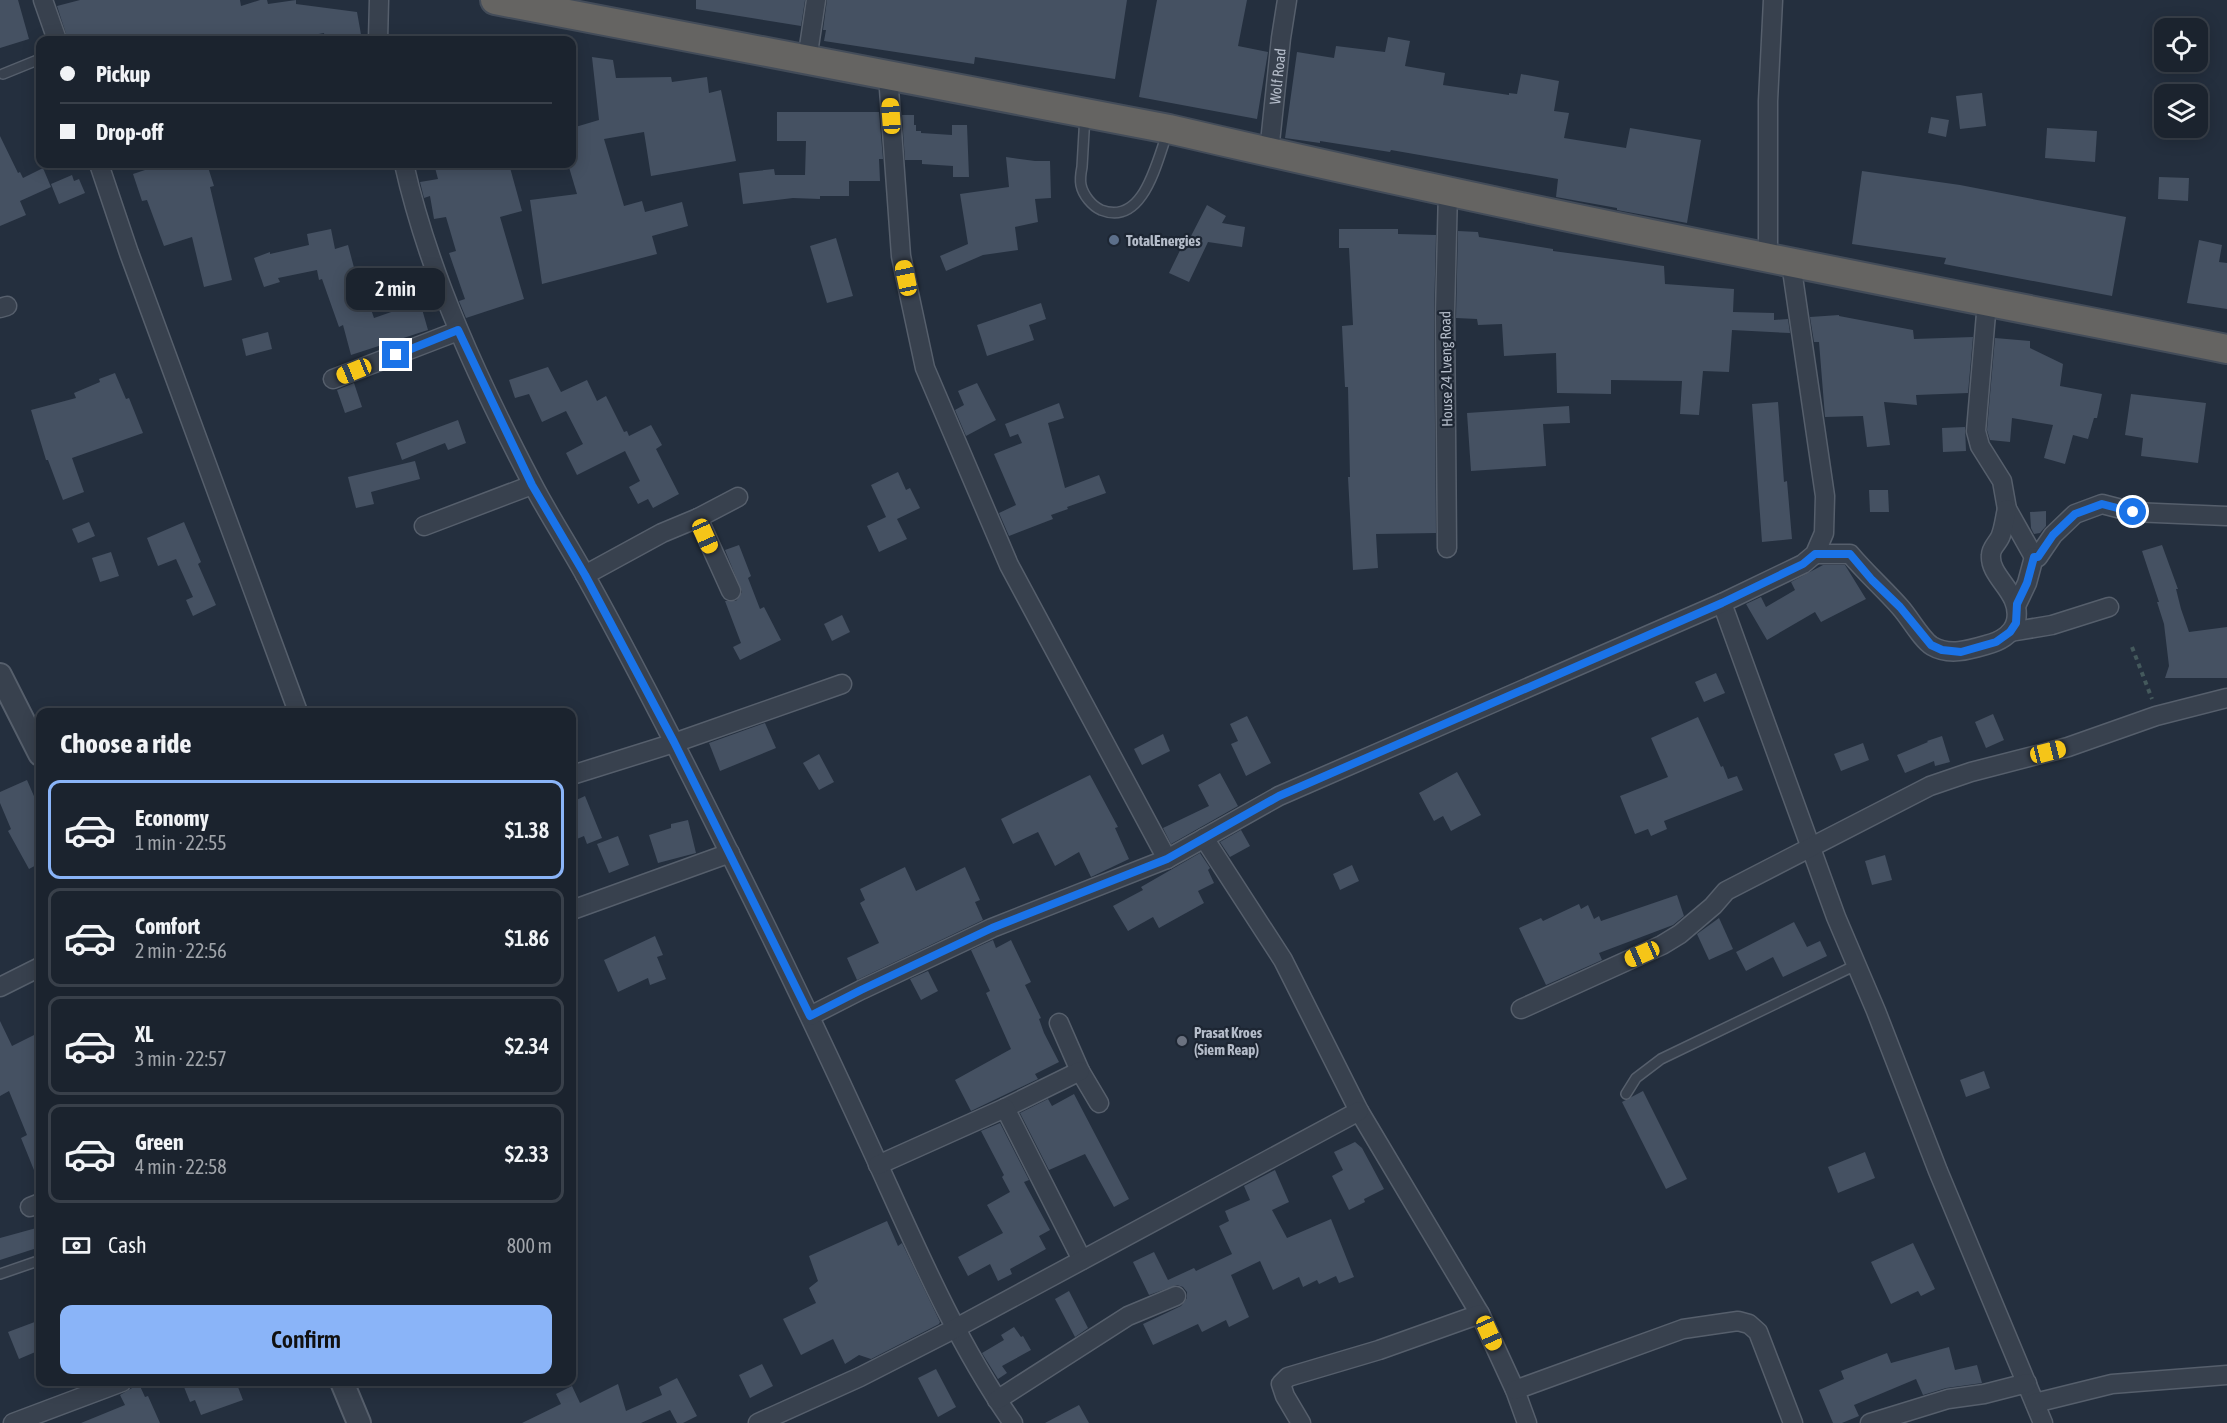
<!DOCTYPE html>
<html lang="en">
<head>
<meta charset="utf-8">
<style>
  :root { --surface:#1b232e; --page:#282f3a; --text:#f1f3f6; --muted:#a0a4aa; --line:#39404a; --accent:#8ab4f8 }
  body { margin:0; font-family:"Asap Condensed",sans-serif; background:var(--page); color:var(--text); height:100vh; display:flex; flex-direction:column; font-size:22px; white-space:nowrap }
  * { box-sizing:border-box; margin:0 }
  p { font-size:20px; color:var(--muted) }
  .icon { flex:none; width:33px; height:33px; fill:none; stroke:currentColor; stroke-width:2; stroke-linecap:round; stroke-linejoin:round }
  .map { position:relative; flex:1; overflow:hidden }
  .side { position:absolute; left:36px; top:708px; width:540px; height:678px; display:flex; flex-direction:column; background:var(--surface); border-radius:12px; box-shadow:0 3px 15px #0003,0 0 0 2px var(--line) }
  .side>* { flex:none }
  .banner { position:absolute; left:36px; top:36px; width:540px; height:132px; border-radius:12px; box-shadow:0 3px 15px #0003,0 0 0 2px var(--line); display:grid; align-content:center; height:132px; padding:0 24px; background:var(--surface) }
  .fabs { position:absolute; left:2154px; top:18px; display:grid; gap:12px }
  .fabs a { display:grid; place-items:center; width:54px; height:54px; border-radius:12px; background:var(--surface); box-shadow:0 3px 15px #0003,0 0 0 2px var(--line); font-size:30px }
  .end { position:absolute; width:27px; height:27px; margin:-14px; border:8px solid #1a73e8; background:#fff; box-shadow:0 0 0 3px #fff }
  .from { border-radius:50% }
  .bubble { position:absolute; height:42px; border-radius:12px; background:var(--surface); box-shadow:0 3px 15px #0003,0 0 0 2px var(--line); font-size:20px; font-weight:600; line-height:42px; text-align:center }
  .car { position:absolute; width:18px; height:36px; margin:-18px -9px; border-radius:8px; box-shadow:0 0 4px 2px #0007; background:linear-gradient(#f5c518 24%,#345 0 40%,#f5c518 0 76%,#345 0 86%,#f5c518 0) }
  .banner b { display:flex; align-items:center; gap:21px; height:57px; font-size:22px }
  .banner b+b { border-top:2px solid var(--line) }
  .banner i { width:15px; height:15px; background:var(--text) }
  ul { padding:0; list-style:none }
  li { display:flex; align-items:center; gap:18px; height:99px; margin:0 12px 9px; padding:0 12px; border:3px solid var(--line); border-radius:12px }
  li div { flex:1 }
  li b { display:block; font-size:22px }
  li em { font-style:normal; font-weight:600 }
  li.on { border-color:var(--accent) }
  li>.icon { width:54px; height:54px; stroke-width:1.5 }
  h2 { padding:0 24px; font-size:27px; line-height:72px }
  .pay { display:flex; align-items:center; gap:15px; height:66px; padding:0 24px; font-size:22px }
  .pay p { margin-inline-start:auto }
  .button { display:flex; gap:12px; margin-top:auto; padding:12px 24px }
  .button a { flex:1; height:69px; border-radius:12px; background:var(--accent); color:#111; font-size:24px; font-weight:600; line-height:69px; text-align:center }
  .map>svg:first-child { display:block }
</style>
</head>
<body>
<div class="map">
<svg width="2227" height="1423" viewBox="0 0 2227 1423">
  <rect width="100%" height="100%" fill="#242f3e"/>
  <g fill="#455162">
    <path d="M0,0H18L29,39L0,48Z"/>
    <path d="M80,0H240L241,6L260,0H267L268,4L296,0V4L357,12L362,40H325L324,33L287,40H68L57,6Z"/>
    <path d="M696,0H805L801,26L696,9Z"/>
    <path d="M827,0H1127L1115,79L975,57L974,64L824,41L826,30H823Z"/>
    <path d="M1157,0H1247L1238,46L1268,52L1257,119L1139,97Z"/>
    <path d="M1388,37L1410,41L1405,66L1445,73L1443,85L1509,95V93L1517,94L1521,74L1559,81L1554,111L1569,113L1564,138L1626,148L1630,128L1701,140L1687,223L1617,210V208L1556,197L1558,179L1391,150L1390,152L1320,141V143L1285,138L1297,52L1334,58L1336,46L1385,52Z"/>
    <path d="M592,57L613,60L616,78L671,77L672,82L707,77L709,93L721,90L736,161L651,176L644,132L604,139L624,206L642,201L645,212L682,202L688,226L652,236L657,254L542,284L530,200L577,194L568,164H572V128L599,120Z"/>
    <path d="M1982,93L1986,126L1960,129L1956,96Z"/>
    <path d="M777,112H879L883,159H879L880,181H849V196H820V199L793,198L743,204L739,173L774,169L775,175H805L806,141H777Z"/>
    <path d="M902,115H914V125H916V131H921V133L952,135V125H967L969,177H953V166L922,164V160H905Z"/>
    <path d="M1931,117L1949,120L1946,137L1928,133Z"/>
    <path d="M2047,128L2097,131L2095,162L2045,158Z"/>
    <path d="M0,136L18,173L20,172L23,178L43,168L51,187L20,201L26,215L0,226Z"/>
    <path d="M1006,157L1035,161H1050L1051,198L1035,199L1038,222L1015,227L1018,250L983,255L946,271L940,256L968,244L960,194L1009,187Z"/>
    <path d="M163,164H207L214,186L210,187L232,280L204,287L192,237L164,246L147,200L142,201L133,174Z"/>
    <path d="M434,164H509L522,211L500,217L524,299L466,318L459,301L465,299L449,253L456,251L446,217L434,219L430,196L424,198L420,182L438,179Z"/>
    <path d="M1862,171L1960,185L2126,217L2112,296L1944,264L1946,258L1852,244Z"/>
    <path d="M72,175L74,181L79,179L85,193L59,204L51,184Z"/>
    <path d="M2159,177L2189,178L2188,201L2158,199Z"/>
    <path d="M1207,205L1226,216L1222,223L1245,227L1242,247L1208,242L1189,282L1169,273L1187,236L1190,238Z"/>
    <path d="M331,229L335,249L348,245L360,290L364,289L374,318L420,302L428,330L351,355L343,325L339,327L322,279L319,280L317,270L278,278L280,282L264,287L254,258L270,252V254L309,245L307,234Z"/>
    <path d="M1339,229H1398V234L1436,235L1434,314L1436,533L1376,534L1378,568L1353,570L1348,477H1350L1348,387H1345L1342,326L1353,325L1349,248H1339Z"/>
    <path d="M1458,231L1478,232L1479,237L1553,249V251L1664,266L1665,284L1734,289L1733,312L1774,313V320L1788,319L1790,333L1732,330L1729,372L1703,371L1699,415L1680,414L1682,381L1611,380V394L1557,393L1556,353L1504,356L1502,324L1478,325L1477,319L1456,318Z"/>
    <path d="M836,238L853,296L827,303L810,246Z"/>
    <path d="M2199,240L2222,245L2219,262L2227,263V309L2187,303Z"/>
    <path d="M1041,303L1046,319L1029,325L1034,340L987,356L977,325Z"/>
    <path d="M1839,315V316L1913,330L1914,339L1973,337L1968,393L1916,395L1917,405L1884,402L1890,445L1867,447L1863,416L1825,417L1819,342H1814L1810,317Z"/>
    <path d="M268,332L272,349L246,356L242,339Z"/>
    <path d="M1995,338L2030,341V348L2063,364L2060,386L2102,394L2097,418H2094L2088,439L2073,435L2065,464L2044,458L2053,425L2012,418L2010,442L1990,440L1987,430Z"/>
    <path d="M548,367L561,392L587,380L597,401L606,396L624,432L627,431L629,436L651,425L662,445L656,449L679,494L653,508L648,499L638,504L629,487L640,481L625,451L577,475L566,453L583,444L566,411L542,422L529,394L515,398L509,380Z"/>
    <path d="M115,373L126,399L129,398L143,433L72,458L84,492L63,500L48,460H46L31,410L76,398L74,393L100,382L99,379Z"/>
    <path d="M354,383L362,407L345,413L337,390Z"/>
    <path d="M977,383L996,420L966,436L955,410L964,405L958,391Z"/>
    <path d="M2131,394L2206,403L2198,463L2141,456L2143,438L2125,435Z"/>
    <path d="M1778,402L1784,482L1787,481L1792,539L1762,542L1752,404Z"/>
    <path d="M1059,403L1064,418L1048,423L1065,488L1099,475L1106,493L1067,507L1068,509L1051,515L1053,519L1009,536L999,513L1016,505L994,454L1022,443L1018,434L1010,437L1005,424Z"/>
    <path d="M1569,406L1570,423L1543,424L1546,466L1471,471L1467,413Z"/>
    <path d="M458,420L466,443L448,450L445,443L402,460L396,443Z"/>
    <path d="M1965,427L1966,451L1943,452L1942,428Z"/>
    <path d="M415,461L420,479L371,492L374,504L356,508L348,477Z"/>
    <path d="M898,472L906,490L910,488L920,508L897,519L907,539L879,552L867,526L886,517L871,485Z"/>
    <path d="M1869,490H1888L1889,512H1870Z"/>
    <path d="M2046,511V526L2040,533L2034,534L2031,528L2030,512Z"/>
    <path d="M89,522L95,536L78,543L72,529Z"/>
    <path d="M184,522L201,562L198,564L216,605L193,616L186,600L193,597L176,559L158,566L147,538Z"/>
    <path d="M739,545L751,576L748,578L760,609L764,607L781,640L740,660L733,647L741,643L725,601H736L742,592L725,550Z"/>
    <path d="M2162,545L2178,589H2176L2181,609L2189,632L2227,627V678H2165L2169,666L2164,624L2157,602H2159L2142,551Z"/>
    <path d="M111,552L119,576L100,582L92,558Z"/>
    <path d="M1823,565H1845L1866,599L1821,622L1815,612L1767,640L1746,604L1761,597L1766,607L1795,590L1791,582Z"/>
    <path d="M842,615L850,632L832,641L824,624Z"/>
    <path d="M1716,673L1725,693L1704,702L1695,682Z"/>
    <path d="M1993,714L2004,740L1986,748L1975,722Z"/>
    <path d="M1247,716L1271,763L1246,776L1231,744L1238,741L1230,724Z"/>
    <path d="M1698,717L1721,767L1723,766L1728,779L1737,776L1743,790L1664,821L1667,829L1651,836L1648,829L1635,834L1620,796L1668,777L1651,738Z"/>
    <path d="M765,723L776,748L720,771L709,743Z"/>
    <path d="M1163,734L1170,751L1142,765L1134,749Z"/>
    <path d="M1942,736L1950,762L1935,766L1934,761L1905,773L1897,755L1928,742L1927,741Z"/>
    <path d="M1863,743L1869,760L1841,771L1834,754Z"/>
    <path d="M819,754L834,782L819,790L803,763Z"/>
    <path d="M1457,772L1481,815L1451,831L1443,816L1434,821L1419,793Z"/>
    <path d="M1220,773L1238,806L1171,844L1163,828L1209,806L1198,785Z"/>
    <path d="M1090,775L1118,827L1115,828L1129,859L1091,877L1079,852L1055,866L1038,832L1013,844L1001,819Z"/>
    <path d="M27,780L40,810V863L29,869L8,831L11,829L0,803V792Z"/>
    <path d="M585,796L602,838L587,844L584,836L572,841V802Z"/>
    <path d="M688,820L696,853L658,863L649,835L671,828V824Z"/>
    <path d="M1241,830L1250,846L1230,857L1220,842Z"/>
    <path d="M618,836L629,865L609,873L597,844Z"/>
    <path d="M1200,853L1210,868L1208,870L1214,883L1198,891L1204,903L1159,928L1153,917L1128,931L1113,906L1143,890L1141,887Z"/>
    <path d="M1885,855L1892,880L1872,885L1865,861Z"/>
    <path d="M1352,865L1359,881L1340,890L1333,874Z"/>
    <path d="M905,867L916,891L965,867L980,900L975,902L983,920L857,980L847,958L879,943L860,903L865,900L860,889Z"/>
    <path d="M1677,895L1684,916L1673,925L1599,953L1602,960L1546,985L1519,928L1541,918L1543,921L1579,904L1581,909L1588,905L1594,919L1599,916L1601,921Z"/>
    <path d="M1719,918L1733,949L1709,960L1697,934Z"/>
    <path d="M1794,922L1807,947L1820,941L1827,956L1783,977L1773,957L1746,971L1736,952Z"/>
    <path d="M655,936L663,955L657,957L666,979L650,985L648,978L618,992L604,960Z"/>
    <path d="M993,940L996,948L1011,940L1031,982L1025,985L1041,1018L1039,1019L1044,1033L1059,1062L1035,1074L1038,1079L971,1111L955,1080L1011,1049L986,993L990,991L971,950Z"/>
    <path d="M928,971L938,991L921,1000L910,979Z"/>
    <path d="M0,1021L12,1046L40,1032V1185L21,1138L27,1135L9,1091L0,1096Z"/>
    <path d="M1984,1071L1990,1088L1966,1097L1960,1080Z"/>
    <path d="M1643,1091L1687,1179L1666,1189L1622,1102Z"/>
    <path d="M1074,1094L1129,1199L1114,1207L1085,1154L1049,1170L1020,1113L1048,1099L1052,1106Z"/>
    <path d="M1000,1123L1029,1180L1024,1182L1050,1230L1039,1236L1046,1249L1010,1269L1012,1274L998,1281L990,1264L968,1276L958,1257L1003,1233L987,1205L1010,1192L1002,1177L1004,1175L981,1131Z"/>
    <path d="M1355,1142L1362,1148L1384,1189L1364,1199L1365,1202L1349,1210L1332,1176L1343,1170L1334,1152Z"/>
    <path d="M1865,1152L1875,1178L1838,1193L1828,1167Z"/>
    <path d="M1275,1170L1289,1202L1272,1210L1287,1238L1331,1219L1354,1277L1339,1283L1336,1276L1319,1284L1317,1280L1303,1287L1299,1277L1273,1290L1260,1261L1231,1275L1249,1317L1229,1327L1226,1320L1202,1332L1198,1324L1153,1345L1143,1324L1181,1306L1187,1298V1292L1183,1287L1177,1285L1149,1295L1133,1262L1154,1252L1168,1280L1194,1268L1196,1271L1232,1254L1219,1226L1229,1221L1225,1211L1250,1200L1244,1186Z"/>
    <path d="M887,1221L898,1246L902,1243L940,1322L939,1324L871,1359L859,1355L845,1364L833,1339L801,1355L783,1319L816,1303L809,1288L818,1281L809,1256Z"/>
    <path d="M40,1227V1247L0,1260V1238Z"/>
    <path d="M1913,1243L1935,1289L1921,1296L1918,1291L1891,1304L1871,1262Z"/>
    <path d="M1069,1291L1088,1328L1075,1337L1055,1299Z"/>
    <path d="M40,1320V1350L19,1359L8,1332Z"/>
    <path d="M1014,1327L1021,1337L1023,1336L1031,1350L1002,1366L1007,1373L998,1379L982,1353L1004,1340L1001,1335Z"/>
    <path d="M1949,1347L1955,1370L1977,1365L1982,1383L1946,1388L1923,1395L1916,1379L1854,1405L1859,1416L1842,1423H1833L1819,1390L1844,1379L1841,1371L1887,1353L1891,1363Z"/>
    <path d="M762,1364L773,1386L750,1398L739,1375Z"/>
    <path d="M936,1369L956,1407L938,1417L918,1378Z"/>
    <path d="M677,1378L697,1416L683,1423H677L670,1410L641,1423H522L561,1404L556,1394L572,1386L580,1403L618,1384L626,1411L662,1395L659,1387Z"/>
    <path d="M182,1382H236L243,1400L201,1415L195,1400L190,1402Z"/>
    <path d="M139,1384L145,1397L148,1396L160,1423H81L125,1405L120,1395Z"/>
    <path d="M1079,1405L1089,1423H1045Z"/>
  </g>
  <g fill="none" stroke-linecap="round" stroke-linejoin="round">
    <g stroke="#565f6c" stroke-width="12">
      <g id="service">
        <path d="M3,74L40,59"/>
        <path d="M1085,115C1084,133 1083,150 1082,167C1081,172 1080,180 1081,185C1083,195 1092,206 1101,210C1144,227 1157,160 1168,131"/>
        <path d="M1626,1094L1636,1078L1661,1059L1856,965"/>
        <path d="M0,1274L35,1262"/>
      </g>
    </g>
    <g stroke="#565f6c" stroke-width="21">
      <g id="minor">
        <path d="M43,0L57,40"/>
        <path d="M378,40L379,0"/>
        <path d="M807,60L816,0"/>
        <path d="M888,75L901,256L925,368L1009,565L1167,859"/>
        <path id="s1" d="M1269,152L1281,38L1287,0"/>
        <path d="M99,164L129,253L298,712"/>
        <path d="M404,164C429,275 479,382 532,483C548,514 568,544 585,575C636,667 684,761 731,856C781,955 828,1054 874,1155C915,1245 956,1342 1013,1423"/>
        <path d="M1768,259V101L1773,0"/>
        <path d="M1987,302L1976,431L1980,446L2002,481L2007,509L2034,557H2038L2053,535L2075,514L2102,504L2133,512L2226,516"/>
        <path d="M0,308L7,306"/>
        <path d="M333,379L458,331"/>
        <path d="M698,518L738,497"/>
        <path d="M424,526L532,485"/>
        <path d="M1447,548L1445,314L1448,190"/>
        <path d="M1815,554H1850C1866,573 1884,589 1900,607C1910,618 1921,639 1932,646C1949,656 1969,650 1986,645C1998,642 2013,635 2016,621C2022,592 1989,578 1991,555C1991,547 1999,542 2001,535C2004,527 2005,517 2007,509"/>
        <path d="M585,575L662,533L698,518L731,591"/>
        <path d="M1722,603L1836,917L1876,1011L1938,1171L2043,1423"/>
        <path d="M2017,604L2027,583L2034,557"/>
        <path d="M2010,632L2052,625L2109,607"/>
        <path d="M572,775L674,743L842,684"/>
        <path d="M1204,838L1283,960L1359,1111L1480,1314L1515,1390L1527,1423"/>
        <path d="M572,910L730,853"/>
        <path d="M0,987L40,967"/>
        <path d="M1521,1009L1662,945L1680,934L1713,906L1726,891L1930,786L1971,772L2068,747L2156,716L2227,698"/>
        <path d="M810,1016L861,990L992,928L1167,859L1279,796L1722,603L1803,564L1815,554L1824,533L1825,496L1791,263"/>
        <path d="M1059,1023L1080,1071L1099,1103"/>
        <path d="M1005,1108L1080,1071"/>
        <path d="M878,1165L1005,1108L1082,1260"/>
        <path d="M30,1207L40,1203"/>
        <path d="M1515,1390L1683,1329L1738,1321L1749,1324L1758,1332L1793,1423"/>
        <path d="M997,1400L1128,1316L1176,1296"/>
        <path d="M2035,1403L2112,1384L2227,1375"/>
        <path d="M13,1423L122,1382"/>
        <path d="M758,1423L860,1377L956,1328L1359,1111"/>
        <path d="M1301,1423L1285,1396L1281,1384L1288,1377L1379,1350L1480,1314"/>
        <path d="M1870,1423L1948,1399L1984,1394L2027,1383"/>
      </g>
    </g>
    <g stroke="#565f6c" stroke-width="26">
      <g id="tertiary">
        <path d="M0,675L40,754"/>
        <path d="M342,1382L359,1423"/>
      </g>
    </g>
    <g stroke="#434c59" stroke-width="32">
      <path id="trunk" d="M495,0L1169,129C1520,211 1874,279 2227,349"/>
    </g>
    <path stroke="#44595c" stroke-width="4" stroke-dasharray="4.5 4.5" stroke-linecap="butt" d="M2132,647L2152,699"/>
    <use href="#service" stroke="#38414e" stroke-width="9"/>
    <use href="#minor" stroke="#38414e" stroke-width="18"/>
    <use href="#tertiary" stroke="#38414e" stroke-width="22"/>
    <use href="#trunk" stroke="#656462" stroke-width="28"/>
  </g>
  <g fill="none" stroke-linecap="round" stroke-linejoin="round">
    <path stroke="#1a73e8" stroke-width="8" d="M396,355L458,330L532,485L585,575L674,742L810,1016L861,990L992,928L1167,859L1279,796L1722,603L1803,564L1815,554H1850L1872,580L1900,607L1931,645L1942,650L1961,652L1996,642L2010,632L2016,623L2017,604L2027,583L2034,557H2038L2053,535L2075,514L2102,504L2133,512"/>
  </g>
  <circle fill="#5c6f8a" stroke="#1d2633" stroke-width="2" cx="1114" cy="240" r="6"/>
  <circle fill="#6b7280" stroke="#1d2633" stroke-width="2" cx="1182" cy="1041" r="6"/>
  <g text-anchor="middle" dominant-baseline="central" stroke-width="4.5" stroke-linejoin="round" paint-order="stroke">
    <g font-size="15" fill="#b4bcc9" stroke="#1d2633">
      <text stroke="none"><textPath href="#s1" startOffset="76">Wolf Road</textPath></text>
      <text transform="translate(1446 369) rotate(-91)">House 24 Lveng Road</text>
    </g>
    <g font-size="15" font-weight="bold" fill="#b4bcc9" stroke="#1d2633" text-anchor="start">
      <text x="1126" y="240">TotalEnergies</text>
      <text x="1194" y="1032">Prasat Kroes<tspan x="1194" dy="17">(Siem Reap)</tspan></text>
    </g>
  </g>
</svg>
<div class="fabs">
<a><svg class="icon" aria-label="locate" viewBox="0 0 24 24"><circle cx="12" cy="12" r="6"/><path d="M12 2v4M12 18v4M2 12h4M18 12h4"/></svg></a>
<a><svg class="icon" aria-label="layers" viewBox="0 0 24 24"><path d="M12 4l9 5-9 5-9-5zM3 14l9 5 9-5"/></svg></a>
</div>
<i class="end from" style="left:2133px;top:512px"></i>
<i class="end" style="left:396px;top:355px"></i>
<div class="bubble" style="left:346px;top:268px;width:99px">2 min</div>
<i class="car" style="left:891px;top:116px;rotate:356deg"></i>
<i class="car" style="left:906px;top:278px;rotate:348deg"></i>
<i class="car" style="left:354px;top:371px;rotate:248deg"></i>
<i class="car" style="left:705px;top:536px;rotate:156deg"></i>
<i class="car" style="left:2048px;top:752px;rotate:76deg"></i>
<i class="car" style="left:1642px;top:954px;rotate:246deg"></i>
<i class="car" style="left:1489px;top:1333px;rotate:156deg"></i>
<div class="banner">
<b><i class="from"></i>Pickup</b>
<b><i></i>Drop-off</b>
</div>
<section class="side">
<h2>Choose a ride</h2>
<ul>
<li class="on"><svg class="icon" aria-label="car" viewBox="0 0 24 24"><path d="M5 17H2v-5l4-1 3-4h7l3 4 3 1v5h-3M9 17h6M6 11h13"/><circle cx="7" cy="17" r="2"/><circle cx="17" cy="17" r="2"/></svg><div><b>Economy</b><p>1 min · 22:55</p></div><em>$1.38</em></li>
<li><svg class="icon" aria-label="car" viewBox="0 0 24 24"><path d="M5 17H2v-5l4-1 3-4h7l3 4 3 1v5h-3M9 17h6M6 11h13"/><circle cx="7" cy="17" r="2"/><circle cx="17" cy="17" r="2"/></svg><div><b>Comfort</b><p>2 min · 22:56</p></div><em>$1.86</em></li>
<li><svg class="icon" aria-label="car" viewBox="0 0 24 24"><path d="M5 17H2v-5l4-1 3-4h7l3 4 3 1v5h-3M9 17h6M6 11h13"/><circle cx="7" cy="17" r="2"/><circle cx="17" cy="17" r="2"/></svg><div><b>XL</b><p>3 min · 22:57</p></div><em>$2.34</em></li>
<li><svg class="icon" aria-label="car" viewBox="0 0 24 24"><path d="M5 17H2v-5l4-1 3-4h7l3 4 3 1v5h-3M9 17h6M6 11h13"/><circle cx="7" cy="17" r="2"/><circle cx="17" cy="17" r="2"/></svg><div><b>Green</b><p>4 min · 22:58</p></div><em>$2.33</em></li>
</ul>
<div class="pay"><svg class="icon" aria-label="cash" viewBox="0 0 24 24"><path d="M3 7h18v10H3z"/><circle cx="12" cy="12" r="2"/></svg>Cash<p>800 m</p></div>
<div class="button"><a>Confirm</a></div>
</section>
</div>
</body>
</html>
